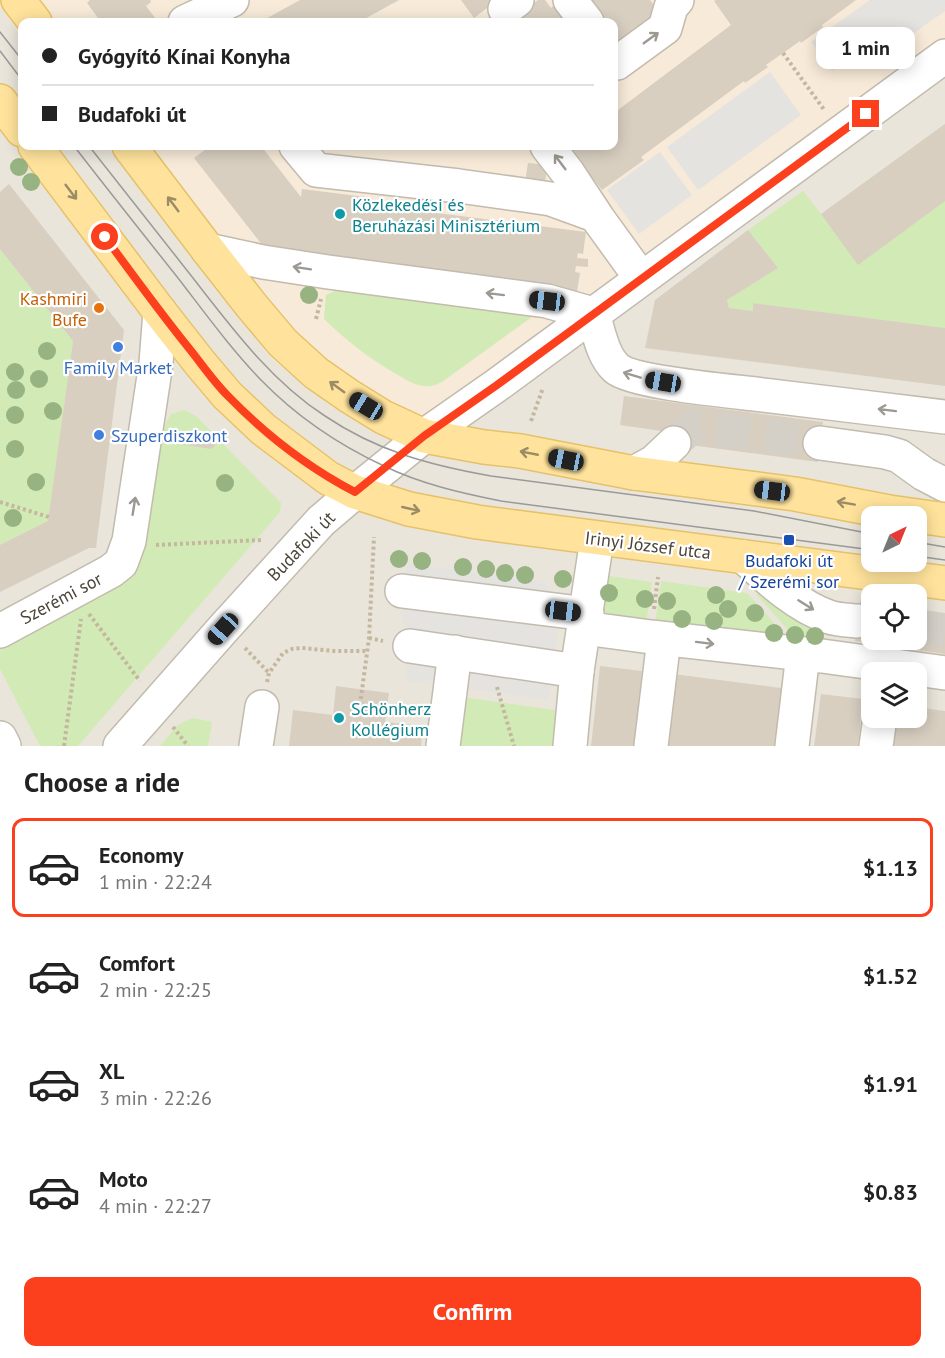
<!DOCTYPE html>
<html lang="en">
<head>
<meta charset="utf-8">
<style>
  :root { --surface:#fff; --page:#f6f6f6; --text:#222; --muted:#767676; --line:#e0e0e0; --accent:#fc3f1d }
  body { margin:0; font-family:"PT Sans",sans-serif; background:var(--page); color:var(--text); height:100vh; display:flex; flex-direction:column; font-size:22px; white-space:nowrap }
  * { box-sizing:border-box; margin:0 }
  p { font-size:20px; color:var(--muted) }
  .icon { flex:none; width:33px; height:33px; fill:none; stroke:currentColor; stroke-width:2; stroke-linecap:round; stroke-linejoin:round }
  .map { position:relative; height:746px; overflow:hidden }
  .side { display:flex; flex-direction:column; background:var(--surface); flex:1 }
  .side>* { flex:none }
  .hud { position:absolute; left:18px; top:18px; width:600px; height:132px; border-radius:12px; box-shadow:0 3px 15px #0003; display:grid; align-content:center; height:132px; padding:0 24px; background:var(--surface) }
  .needle { width:39px; rotate:43deg }
  .tools { position:absolute; left:861px; top:506px; display:grid; gap:12px }
  .tools a { display:grid; place-items:center; width:66px; height:66px; border-radius:12px; background:var(--surface); box-shadow:0 3px 15px #0003; font-size:30px }
  .end { position:absolute; width:27px; height:27px; margin:-14px; border:8px solid #fc3f1d; background:#fff; box-shadow:0 0 0 3px #fff }
  .from { border-radius:50% }
  .bubble { position:absolute; height:42px; border-radius:12px; background:var(--surface); box-shadow:0 3px 15px #0003; font-size:20px; font-weight:800; line-height:42px; text-align:center }
  .car { position:absolute; width:18px; height:36px; margin:-18px -9px; border-radius:8px; box-shadow:0 0 4px 2px #0007; background:linear-gradient(#222 24%,#8ab4d8 0 40%,#222 0 76%,#8ab4d8 0 86%,#222 0) }
  .hud b { display:flex; align-items:center; gap:21px; height:57px; font-size:22px }
  .hud b+b { border-top:2px solid var(--line) }
  .hud i { width:15px; height:15px; background:var(--text) }
  ul { padding:0; list-style:none }
  li { display:flex; align-items:center; gap:18px; height:99px; margin:0 12px 9px; padding:0 12px; border:3px solid transparent; border-radius:12px }
  li div { flex:1 }
  li b { display:block; font-size:22px }
  li em { font-style:normal; font-weight:800 }
  li.selected { border-color:var(--accent) }
  li>.icon { width:54px; height:54px; stroke-width:1.5 }
  h2 { padding:0 24px; font-size:27px; line-height:72px }
  .button { display:flex; gap:12px; margin-top:auto; padding:12px 24px }
  .button a { flex:1; height:69px; border-radius:12px; background:var(--accent); color:#fff; font-size:24px; font-weight:800; line-height:69px; text-align:center }
  .map>svg:first-child { display:block }
</style>
</head>
<body>
<div class="map">
<svg width="945" height="746" viewBox="0 0 945 746">
  <rect width="100%" height="100%" fill="#f6f3ec"/>
  <path fill="#eae5da" fill-rule="evenodd" d="M0,0H945V746H0ZM22,22H614V146H22ZM872,516H916V561H872ZM872,594H916V639H872ZM872,672H916V717H872Z"/>
  <path fill="#f7ead8" d="M0,0H945V60L414,452L332,407L273,360L107,146H614V22H22V36L0,7Z"/>
  <g fill="#d2eab5">
    <path d="M945,124V328L753,303V311L729,308L727,300L778,268L748,230L803,191L821,214Z"/>
    <path d="M0,249L73,341L48,521L0,545Z"/>
    <path d="M357,281L543,309L442,382C436,385 431,387 424,386C415,385 406,380 398,375C371,360 347,341 324,319L326,295Z"/>
    <path d="M184,410L196,416L281,503L280,512L78,746H40L0,669V644L146,533L165,424L171,414Z"/>
    <path d="M609,576L652,582L646,624L609,616L601,608L603,581Z"/>
    <path d="M661,581L747,593L785,635L786,642L655,625Z"/>
    <path d="M756,594L769,595L818,630L815,645L793,642L790,632Z"/>
    <path d="M462,697L568,712L565,746H456Z"/>
    <path d="M193,718L212,722L208,746H160L178,725Z"/>
  </g>
  <g fill="#e5e3e0">
    <path d="M870,0H945V11L879,58L870,45L832,71L811,42Z"/>
    <path d="M770,72L801,115L698,190L667,147Z"/>
    <path d="M660,152L692,195L639,234L607,190Z"/>
    <path d="M406,563L546,582L559,622L549,700L405,680L410,646L401,615L402,591Z"/>
  </g>
  <g fill="#d8cfc1">
    <path d="M90,0H150L151,2L146,6L158,22H101L87,3Z"/>
    <path d="M300,0H399L359,22H260Z"/>
    <path d="M461,0H499L513,19L538,0H545L551,8L553,6L566,22H504L491,5L474,18Z"/>
    <path d="M587,0H650L663,17L621,47L614,36V22H604Z"/>
    <path d="M716,0H856L822,25L823,27L801,43L800,41L766,65L768,67L745,83L744,81L641,157L644,160L602,190L568,146H614V113L731,25L714,1Z"/>
    <path d="M945,124V201L858,265L821,214Z"/>
    <path d="M204,146H261L301,197L302,189L366,197L365,204L586,232L583,254L578,253L577,258L588,259V267L576,266L575,272L580,273L577,292L267,251L194,158L206,149Z"/>
    <path d="M528,163L547,165L545,184L525,182Z"/>
    <path d="M9,184L124,330L96,548H89L0,592V545L48,521L73,341L0,249V192Z"/>
    <path d="M748,230L778,268L727,300L729,308L753,311V303L945,328V386L645,348L655,300Z"/>
    <path d="M624,396L823,422L818,462L667,442L668,432L620,425Z"/>
    <path d="M182,432L213,437L216,441L215,446L211,449L180,444L179,440V435Z"/>
    <path d="M860,601L872,603V639H916V609L945,613V654L855,641Z"/>
    <path d="M600,666L642,671L634,746H591Z"/>
    <path d="M673,674L789,689L782,746H664Z"/>
    <path d="M336,686L389,693L385,722L423,726L421,746H289L293,710L333,715Z"/>
    <path d="M821,694L863,699L858,746H814Z"/>
    <path d="M916,707L945,711V746H885L889,717H916Z"/>
  </g>
  <g fill="none" stroke-linecap="round" stroke-linejoin="round">
    <g stroke="#d4d0c8" stroke-width="33" stroke-dasharray="33 16" stroke-linecap="butt">
      <path d="M674,443L694,426L820,443"/>
      <path d="M916,627L945,630"/>
    </g>
    <g stroke="#c2bbae" stroke-width="36">
      <g id="minor">
        <path d="M570,0L587,22"/>
        <path d="M505,9L517,0"/>
        <path d="M185,22L232,0"/>
        <path d="M614,58L617,63L665,28L671,7L677,0"/>
        <path d="M296,146L316,170L459,186L524,195L551,199L595,215"/>
        <path d="M547,146L568,173L599,220L641,278"/>
        <path d="M208,250L263,262L328,272L547,301L593,314"/>
        <path d="M593,314C599,332 602,355 616,368C631,382 729,391 755,394C818,402 882,409 945,417"/>
        <path d="M820,443L885,452L899,456L924,474L945,485"/>
        <path d="M634,473L654,462L674,443"/>
        <path d="M744,557C768,579 797,606 829,617C838,620 848,620 857,621"/>
        <path d="M402,591L587,614"/>
        <path d="M584,628L651,637L822,656L945,673"/>
        <path d="M0,631L111,571L121,563L129,541L156,363L160,312"/>
        <path d="M410,646L577,671"/>
        <path d="M0,738L4,746"/>
        <path d="M120,746L223,629L321,521L355,492L424,436L497,385L945,56"/>
        <path d="M256,746L262,707"/>
        <path d="M443,746L455,652"/>
        <path d="M570,746L577,671L597,539"/>
        <path d="M651,746L664,639"/>
        <path d="M792,746L803,654"/>
        <path d="M876,746L880,717"/>
      </g>
    </g>
    <g stroke="#e6c16a" stroke-width="36">
      <g id="major">
        <path d="M18,0L35,22"/>
        <path d="M0,101L22,130"/>
        <path d="M35,146L160,312L200,363L227,395L263,429L328,478L355,492L409,509L477,522L945,583"/>
        <path d="M129,146L208,250L251,305L283,343L316,373L349,396L383,417L424,436L484,447L520,451L634,473L795,494L889,512L945,520"/>
      </g>
    </g>
    <g stroke="#c4b79f" stroke-width="4" stroke-dasharray="3 3" stroke-linecap="butt">
      <path d="M783,53L825,111"/>
      <path d="M316,319L321,299"/>
      <path d="M531,421L543,388"/>
      <path d="M0,502L49,517"/>
      <path d="M156,545L261,540"/>
      <path d="M654,609L658,577"/>
      <path d="M89,614L140,681"/>
      <path d="M369,638L383,641"/>
      <path d="M245,648L269,673"/>
      <path d="M267,682L269,673L274,666L283,653L292,649L302,648L334,651H367"/>
      <path d="M497,687L514,746"/>
      <path d="M360,705L369,638L374,537"/>
      <path d="M173,727L188,746"/>
      <path d="M64,746L81,619"/>
    </g>
    <use href="#minor" stroke="#fff" stroke-width="33"/>
    <use href="#major" stroke="#ffe39c" stroke-width="33"/>
    <g stroke="#9a9a9a" stroke-width="1.5">
      <path d="M0,32L22,60"/>
      <path d="M0,51L22,80"/>
      <path d="M74,146C108,190 143,234 178,278C205,313 231,349 261,380C296,416 339,445 384,466C421,484 461,493 501,501L872,550"/>
      <path d="M89,146C124,190 158,234 193,278C232,328 271,381 325,416C377,451 429,465 491,476L754,511L872,534"/>
      <path d="M916,542L945,547"/>
      <path d="M916,556L945,560"/>
    </g>
  </g>
  <g fill="#97b381">
    <circle cx="19" cy="167" r="9"/>
    <circle cx="31" cy="182" r="9"/>
    <circle cx="309" cy="295" r="9"/>
    <circle cx="47" cy="351" r="9"/>
    <circle cx="15" cy="372" r="9"/>
    <circle cx="39" cy="379" r="9"/>
    <circle cx="16" cy="390" r="9"/>
    <circle cx="53" cy="411" r="9"/>
    <circle cx="15" cy="415" r="9"/>
    <circle cx="15" cy="449" r="9"/>
    <circle cx="36" cy="482" r="9"/>
    <circle cx="225" cy="483" r="9"/>
    <circle cx="13" cy="518" r="9"/>
    <circle cx="399" cy="559" r="9"/>
    <circle cx="422" cy="561" r="9"/>
    <circle cx="463" cy="567" r="9"/>
    <circle cx="486" cy="569" r="9"/>
    <circle cx="505" cy="573" r="9"/>
    <circle cx="525" cy="575" r="9"/>
    <circle cx="563" cy="579" r="9"/>
    <circle cx="609" cy="593" r="9"/>
    <circle cx="716" cy="595" r="9"/>
    <circle cx="645" cy="599" r="9"/>
    <circle cx="667" cy="601" r="9"/>
    <circle cx="728" cy="609" r="9"/>
    <circle cx="755" cy="613" r="9"/>
    <circle cx="682" cy="619" r="9"/>
    <circle cx="714" cy="621" r="9"/>
    <circle cx="774" cy="633" r="9"/>
    <circle cx="795" cy="635" r="9"/>
    <circle cx="815" cy="636" r="9"/>
  </g>
  <defs><path id="oneway-shaft" d="M-6 0H5M1.5-3L5.5 0L1.5 3" fill="none" stroke-width="1.6" stroke-linecap="round" stroke-linejoin="round" transform="scale(1.5)"/></defs>
  <g stroke="#9c9892">
    <use href="#oneway-shaft" transform="translate(651 38) rotate(-36)"/>
    <use href="#oneway-shaft" transform="translate(560 162) rotate(-127)"/>
    <use href="#oneway-shaft" transform="translate(302 268) rotate(-171)"/>
    <use href="#oneway-shaft" transform="translate(495 294) rotate(-173)"/>
    <use href="#oneway-shaft" transform="translate(632 375) rotate(-163)"/>
    <use href="#oneway-shaft" transform="translate(887 410) rotate(-173)"/>
    <use href="#oneway-shaft" transform="translate(134 506) rotate(-81)"/>
    <use href="#oneway-shaft" transform="translate(806 605) rotate(32)"/>
    <use href="#oneway-shaft" transform="translate(705 643) rotate(7)"/>
  </g>
  <g stroke="#9c8c66">
    <use href="#oneway-shaft" transform="translate(71 192) rotate(53)"/>
    <use href="#oneway-shaft" transform="translate(173 204) rotate(-127)"/>
    <use href="#oneway-shaft" transform="translate(337 387) rotate(-144)"/>
    <use href="#oneway-shaft" transform="translate(529 453) rotate(-169)"/>
    <use href="#oneway-shaft" transform="translate(846 503) rotate(-170)"/>
    <use href="#oneway-shaft" transform="translate(411 509) rotate(13)"/>
  </g>
  <g fill="none" stroke-linecap="round" stroke-linejoin="round">
    <path stroke="#fc3f1d" stroke-width="8" d="M105,237C132,274 159,311 188,347C201,363 213,381 228,396C264,433 309,468 355,492L424,436L497,385L866,114"/>
  </g>
  <g fill="#0f9aa8" stroke="#fff" stroke-width="2">
    <circle cx="340" cy="214" r="6"/>
    <circle cx="339" cy="718" r="6"/>
  </g>
  <circle fill="#e8710a" stroke="#fff" stroke-width="2" cx="99" cy="308" r="6"/>
  <g fill="#3f7fe0" stroke="#fff" stroke-width="2">
    <circle cx="118" cy="347" r="6"/>
    <circle cx="99" cy="435" r="6"/>
  </g>
  <rect fill="#1a4fb4" stroke="#fff" stroke-width="2" x="783" y="534" width="12" height="12" rx="3"/>
  <g text-anchor="middle" dominant-baseline="central" stroke-width="4.5" stroke-linejoin="round" paint-order="stroke">
    <g font-size="18" fill="#0d838f" stroke="#fff" text-anchor="start">
      <text x="352" y="204">Közlekedési és<tspan x="352" dy="21">Beruházási Minisztérium</tspan></text>
      <text x="351" y="708">Schönherz<tspan x="351" dy="21">Kollégium</tspan></text>
    </g>
    <g font-size="18" fill="#c56008" stroke="#fff" text-anchor="end">
      <text x="87" y="298">Kashmiri<tspan x="87" dy="21">Bufe</tspan></text>
    </g>
    <g font-size="18" fill="#366cbe" stroke="#fff">
      <text x="118" y="367">Family Market</text>
      <text x="111" y="435" text-anchor="start">Szuperdiszkont</text>
    </g>
    <g font-size="18" fill="#4b4439" stroke="#fff">
      <text transform="translate(648 545) rotate(7)">Irinyi József utca</text>
      <text transform="translate(301 546) rotate(-46)">Budafoki út</text>
      <text transform="translate(61 598) rotate(-28)">Szerémi sor</text>
    </g>
    <g font-size="18" fill="#164399" stroke="#fff">
      <text x="789" y="560">Budafoki út<tspan x="789" dy="21">/ Szerémi sor</tspan></text>
    </g>
  </g>
</svg>
<div class="tools">
<a><svg class="needle" viewBox="-14 -14 28 28"><path d="M0-13l5 13h-10z" fill="#e53935"/><path d="M0 13l5-13h-10z" fill="#767676"/></svg></a>
<a><svg class="icon" aria-label="locate" viewBox="0 0 24 24"><circle cx="12" cy="12" r="6"/><path d="M12 2v4M12 18v4M2 12h4M18 12h4"/></svg></a>
<a><svg class="icon" aria-label="layers" viewBox="0 0 24 24"><path d="M12 4l9 5-9 5-9-5zM3 14l9 5 9-5"/></svg></a>
</div>
<i class="end from" style="left:105px;top:237px"></i>
<i class="end" style="left:866px;top:114px"></i>
<div class="bubble" style="left:816px;top:27px;width:99px">1 min</div>
<i class="car" style="left:547px;top:301px;rotate:277deg"></i>
<i class="car" style="left:663px;top:382px;rotate:279deg"></i>
<i class="car" style="left:366px;top:406px;rotate:301deg"></i>
<i class="car" style="left:566px;top:460px;rotate:281deg"></i>
<i class="car" style="left:772px;top:491px;rotate:277deg"></i>
<i class="car" style="left:563px;top:611px;rotate:97deg"></i>
<i class="car" style="left:223px;top:629px;rotate:222deg"></i>
<div class="hud">
<b><i class="from"></i>Gyógyító Kínai Konyha</b>
<b><i></i>Budafoki út</b>
</div>
</div>
<section class="side">
<h2>Choose a ride</h2>
<ul>
<li class="selected"><svg class="icon" aria-label="car" viewBox="0 0 24 24"><path d="M5 17H2v-5l4-1 3-4h7l3 4 3 1v5h-3M9 17h6M6 11h13"/><circle cx="7" cy="17" r="2"/><circle cx="17" cy="17" r="2"/></svg><div><b>Economy</b><p>1 min · 22:24</p></div><em>$1.13</em></li>
<li><svg class="icon" aria-label="car" viewBox="0 0 24 24"><path d="M5 17H2v-5l4-1 3-4h7l3 4 3 1v5h-3M9 17h6M6 11h13"/><circle cx="7" cy="17" r="2"/><circle cx="17" cy="17" r="2"/></svg><div><b>Comfort</b><p>2 min · 22:25</p></div><em>$1.52</em></li>
<li><svg class="icon" aria-label="car" viewBox="0 0 24 24"><path d="M5 17H2v-5l4-1 3-4h7l3 4 3 1v5h-3M9 17h6M6 11h13"/><circle cx="7" cy="17" r="2"/><circle cx="17" cy="17" r="2"/></svg><div><b>XL</b><p>3 min · 22:26</p></div><em>$1.91</em></li>
<li><svg class="icon" aria-label="car" viewBox="0 0 24 24"><path d="M5 17H2v-5l4-1 3-4h7l3 4 3 1v5h-3M9 17h6M6 11h13"/><circle cx="7" cy="17" r="2"/><circle cx="17" cy="17" r="2"/></svg><div><b>Moto</b><p>4 min · 22:27</p></div><em>$0.83</em></li>
</ul>
<div class="button"><a>Confirm</a></div>
</section>
</body>
</html>
